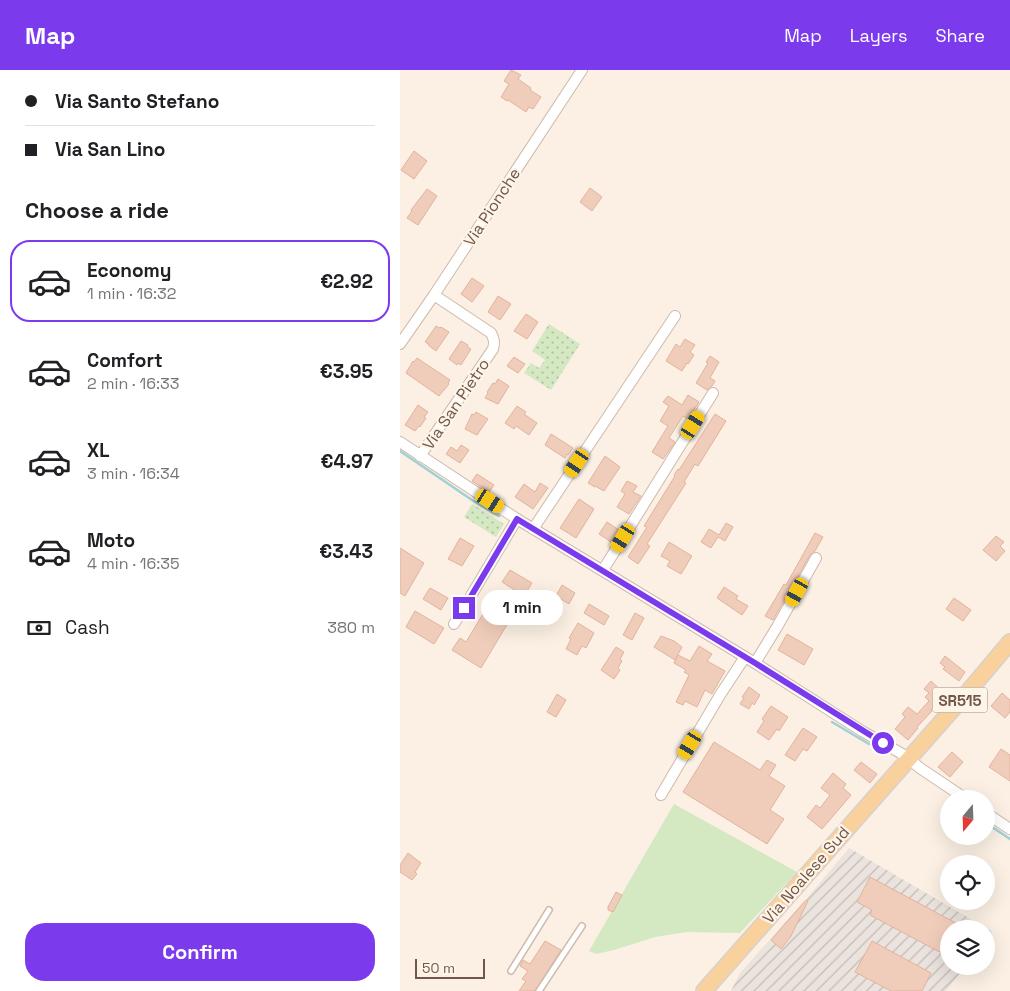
<!DOCTYPE html>
<html lang="en">
<head>
<meta charset="utf-8">
<style>
  :root { --surface:#fff; --page:#f6f6f6; --text:#202124; --muted:#757577; --line:#e0e0e0; --accent:#7c3aed }
  body { margin:0; font-family:"Space Grotesk",sans-serif; background:var(--page); color:var(--text); height:100vh; display:flex; flex-direction:column; font-size:19px; white-space:nowrap }
  * { box-sizing:border-box; margin:0 }
  p { font-size:16px; color:var(--muted) }
  .icon { flex:none; width:28px; height:28px; fill:none; stroke:currentColor; stroke-width:2; stroke-linecap:round; stroke-linejoin:round }
  .map { position:relative; flex:1; overflow:hidden }
  .panel { display:flex; flex-direction:column; background:var(--surface); width:400px }
  .panel>* { flex:none }
  .hud { display:grid; align-content:center; height:110px; padding:0 25px; background:var(--surface) }
  .needle { width:32px; rotate:199deg }
  .fabs { position:absolute; left:540px; top:720px; display:grid; gap:10px }
  .fabs a { display:grid; place-items:center; width:55px; height:55px; border-radius:50%; background:var(--surface); box-shadow:0 5px 20px #0002; font-size:25px }
  .scale { position:absolute; left:15px; bottom:12px; width:70px; box-sizing:border-box; padding-left:5px; border:2px solid #72564a; border-top:0; font-size:14px; line-height:18px; white-space:nowrap; color:#72564a; -webkit-text-stroke:4px #fef5e9; paint-order:stroke }
  .end { position:absolute; width:22px; height:22px; margin:-11px; border:6px solid #7c3aed; background:#fff; box-shadow:0 0 0 2px #fff }
  .from { border-radius:50% }
  .bubble { position:absolute; height:35px; border-radius:18px; background:var(--surface); box-shadow:0 5px 20px #0002; font-size:16px; font-weight:700; line-height:35px; text-align:center }
  .car { position:absolute; width:15px; height:30px; margin:-15px -8px; border-radius:6px; box-shadow:0 0 4px 1px #0007; background:linear-gradient(#f5c518 24%,#345 0 40%,#f5c518 0 76%,#345 0 86%,#f5c518 0) }
  .hud b { display:flex; align-items:center; gap:18px; height:48px; font-size:19px }
  .hud b+b { border-top:1px solid var(--line) }
  .hud i { width:12px; height:12px; background:var(--text) }
  ul { padding:0; list-style:none }
  li { display:flex; align-items:center; gap:15px; height:82px; margin:0 10px 8px; padding:0 15px; border:2px solid transparent; border-radius:20px }
  li div { flex:1 }
  li b { display:block; font-size:19px }
  li em { font-style:normal; font-weight:700 }
  li.current { border-color:var(--accent) }
  li>.icon { width:45px; height:45px; stroke-width:1.5 }
  h2 { padding:0 25px; font-size:22px; line-height:60px }
  .pay { display:flex; align-items:center; gap:12px; height:55px; padding:0 25px; font-size:19px }
  .pay p { margin-inline-start:auto }
  .primary-button { display:flex; gap:10px; margin-top:auto; padding:10px 25px }
  .primary-button a { flex:1; height:58px; border-radius:20px; background:var(--accent); color:#fff; font-size:20px; font-weight:700; line-height:58px; text-align:center }
  header { display:flex; align-items:center; gap:30px; box-sizing:border-box; height:70px; padding:0 25px; background:var(--accent); color:#fff }
  header strong { font-size:24px }
  nav { display:flex; gap:28px; margin-inline-start:auto; font-size:18px }
  main { display:flex; flex:1; min-height:0 }
  .map>svg:first-child { display:block }
</style>
</head>
<body>
<header>
<strong>Map</strong>
<nav><a>Map</a><a>Layers</a><a>Share</a></nav>
</header>
<main>
<section class="panel">
<div class="hud">
<b><i class="from"></i>Via Santo Stefano</b>
<b><i></i>Via San Lino</b>
</div>
<h2>Choose a ride</h2>
<ul>
<li class="current"><svg class="icon" aria-label="car" viewBox="0 0 24 24"><path d="M5 17H2v-5l4-1 3-4h7l3 4 3 1v5h-3M9 17h6M6 11h13"/><circle cx="7" cy="17" r="2"/><circle cx="17" cy="17" r="2"/></svg><div><b>Economy</b><p>1 min · 16:32</p></div><em>€2.92</em></li>
<li><svg class="icon" aria-label="car" viewBox="0 0 24 24"><path d="M5 17H2v-5l4-1 3-4h7l3 4 3 1v5h-3M9 17h6M6 11h13"/><circle cx="7" cy="17" r="2"/><circle cx="17" cy="17" r="2"/></svg><div><b>Comfort</b><p>2 min · 16:33</p></div><em>€3.95</em></li>
<li><svg class="icon" aria-label="car" viewBox="0 0 24 24"><path d="M5 17H2v-5l4-1 3-4h7l3 4 3 1v5h-3M9 17h6M6 11h13"/><circle cx="7" cy="17" r="2"/><circle cx="17" cy="17" r="2"/></svg><div><b>XL</b><p>3 min · 16:34</p></div><em>€4.97</em></li>
<li><svg class="icon" aria-label="car" viewBox="0 0 24 24"><path d="M5 17H2v-5l4-1 3-4h7l3 4 3 1v5h-3M9 17h6M6 11h13"/><circle cx="7" cy="17" r="2"/><circle cx="17" cy="17" r="2"/></svg><div><b>Moto</b><p>4 min · 16:35</p></div><em>€3.43</em></li>
</ul>
<div class="pay"><svg class="icon" aria-label="cash" viewBox="0 0 24 24"><path d="M3 7h18v10H3z"/><circle cx="12" cy="12" r="2"/></svg>Cash<p>380 m</p></div>
<div class="primary-button"><a>Confirm</a></div>
</section>
<div class="map">
<svg width="610" height="921" viewBox="0 0 610 921">
  <defs>
    <pattern id="industrial-furrows" width="10" height="10" patternUnits="userSpaceOnUse" patternTransform="scale(1.25)"><rect width="10" height="10" fill="#ebe3de"/><path d="M-1 1l2-2M0 10L10 0M9 11l2-2" fill="none" stroke="#c3bbb6"/></pattern>
    <pattern id="park-dots" width="8" height="8" patternUnits="userSpaceOnUse" patternTransform="scale(1.25)"><rect width="8" height="8" fill="#d4e8c2"/><path d="M2 2h.1M6 6h.1" fill="none" stroke="#b0bfa0" stroke-width="1.8" stroke-linecap="round"/></pattern>
  </defs>
  <rect width="100%" height="100%" fill="#fbf0e3"/>
  <path fill="url(#industrial-furrows)" d="M449,778L593,862L586,871V859H549V896H566L546,921H331L340,903L403,833Z"/>
  <path fill="#d4e8c2" d="M274,734L397,802L340,863L287,862L255,867L214,880L196,884L189,881Z"/>
  <g fill="url(#park-dots)">
    <path d="M149,254L180,274L151,320L124,303L131,293L139,298L145,290L132,281Z"/>
    <path d="M72,434L104,454L96,467L64,447Z"/>
  </g>
  <g fill="none" stroke-linecap="round" stroke-linejoin="round">
    <g stroke="#9fd0d5" stroke-width="2.5">
      <path d="M0,381L72,430L99,446"/>
      <path d="M432,652L469,674"/>
      <path d="M586,753L610,769"/>
    </g>
  </g>
  <g fill="#f0cdbb" stroke="#e2b39c">
    <path d="M111,0L121,5L118,9L131,18L130,20L141,27L133,39L129,37L126,42L108,30L107,31L101,27L109,14L104,11Z"/>
    <path d="M14,81L27,91L14,109L1,100Z"/>
    <path d="M190,118L202,127L192,141L180,132Z"/>
    <path d="M27,119L37,126L18,155L7,148L12,141L11,140Z"/>
    <path d="M72,208L84,216L72,232L61,224Z"/>
    <path d="M98,226L111,234L100,250L88,242Z"/>
    <path d="M126,244L138,252L127,269L114,261Z"/>
    <path d="M36,256L40,258L41,257L49,262L36,281L28,275L29,274L25,272Z"/>
    <path d="M285,269L295,275L290,282L294,285L288,294L287,293L282,301L266,291L276,274L280,277Z"/>
    <path d="M61,271L68,275L67,277L71,279L61,295L58,293L57,295L49,289Z"/>
    <path d="M310,286L319,292L310,308L315,311L312,316L307,320L296,313L308,293L306,292Z"/>
    <path d="M114,287L125,294L118,303L107,296Z"/>
    <path d="M17,288L50,310L48,313L49,314L39,326L6,303L13,291L14,292Z"/>
    <path d="M98,309L109,316L98,334L85,328L88,323L87,322L93,313L95,314Z"/>
    <path d="M288,325L299,332L288,349L283,346L269,368L275,372L263,389L252,382L268,356L260,351L269,336L263,332L268,326L282,335Z"/>
    <path d="M18,335L28,342L24,347L26,348L20,357L19,356L15,361L5,355Z"/>
    <path d="M117,336L126,342L124,344L137,353L129,365L116,356L114,359L105,353Z"/>
    <path d="M76,342L88,349L77,365L65,359L72,344L74,345Z"/>
    <path d="M315,344L326,351L298,396L295,394L284,412L286,413L247,474L250,476L238,494L228,487L247,457L244,456L275,406L274,405L278,399L279,400Z"/>
    <path d="M151,364L173,378L168,385L167,384L165,388L145,375Z"/>
    <path d="M61,375L69,380L60,393L46,384L51,377L57,381Z"/>
    <path d="M205,386L220,397L204,421L195,416V417L188,413Z"/>
    <path d="M77,404L94,415L89,422L72,411Z"/>
    <path d="M227,411L237,416L233,422L241,426L229,444L217,437L225,424L221,421Z"/>
    <path d="M140,413L148,418L133,439L115,427L124,414L135,422Z"/>
    <path d="M179,429L194,439L176,468L160,458Z"/>
    <path d="M207,452L219,460L211,472L199,464Z"/>
    <path d="M326,453L333,457L325,471L318,467L311,478L301,472L309,459L319,465Z"/>
    <path d="M415,463L423,467L415,481L410,485L373,550L365,546L384,514L386,515Z"/>
    <path d="M596,466L604,472L600,476L605,481L596,491L583,480Z"/>
    <path d="M60,468L74,476L62,496L48,489Z"/>
    <path d="M269,472L292,486L281,504L267,496L270,491L261,486Z"/>
    <path d="M0,478L24,493L5,526L0,523Z"/>
    <path d="M110,500L132,513L124,526L102,512Z"/>
    <path d="M162,515L175,523L169,534L156,526Z"/>
    <path d="M324,517L338,526L336,529L348,536L342,545L317,528Z"/>
    <path d="M30,518L48,528L41,540L23,529Z"/>
    <path d="M95,524L117,538L81,598L52,580L60,568L66,572Z"/>
    <path d="M554,528L571,540L563,551L546,539Z"/>
    <path d="M189,534L209,546L204,555L184,543Z"/>
    <path d="M15,541L44,558L34,574L6,557Z"/>
    <path d="M235,543L244,548L232,570L223,565Z"/>
    <path d="M178,553L194,563L186,578L182,576L177,585L166,579L171,569L169,568Z"/>
    <path d="M387,564L413,579L404,595L378,580Z"/>
    <path d="M261,566L274,571L282,577L275,590L254,577Z"/>
    <path d="M299,576L312,584L307,591L325,601L312,624L305,620L297,637L285,631L283,635L276,632L289,605L284,602L286,600L274,593L278,585L290,591Z"/>
    <path d="M216,577L224,582L220,589L222,591L218,598L220,600L214,609L201,600Z"/>
    <path d="M545,586L565,602L559,611L543,599L545,597L540,593Z"/>
    <path d="M531,611L544,623L537,631L538,632L531,640L532,641L517,657L518,658L508,670L495,659L505,647L502,644L508,637L517,644L529,631L525,627L529,623L524,619Z"/>
    <path d="M349,617L360,625L354,635L352,633L349,639L340,634L344,628L342,627Z"/>
    <path d="M602,623L610,630V642L605,648L591,636Z"/>
    <path d="M157,624L166,630L156,647L147,642Z"/>
    <path d="M371,636L388,647L379,661L377,659L369,670L357,662L364,651L362,649Z"/>
    <path d="M403,658L417,667L407,681L403,679L395,691L385,685Z"/>
    <path d="M314,672L360,700L367,690L376,695L369,706L385,716L370,740L384,749L367,774L283,722Z"/>
    <path d="M601,679L610,685V711L589,697Z"/>
    <path d="M552,682L563,692L550,707L538,697Z"/>
    <path d="M461,692L477,704L470,713L454,700Z"/>
    <path d="M433,703L446,714L443,718L451,725L422,759L407,747L416,735L420,738L430,725L421,718Z"/>
    <path d="M8,783L21,793L15,802L17,804L12,810L0,802V795Z"/>
    <path d="M470,807L567,859H549V887L470,845L472,840L457,832Z"/>
    <path d="M216,822L222,825L213,842L208,840V837Z"/>
    <path d="M406,830L408,831L391,866L381,879L371,870Z"/>
    <path d="M145,871L161,880L135,921H119L126,911L122,909L128,901L120,896L123,890L130,894Z"/>
    <path d="M472,871L531,903L522,921H491L455,902Z"/>
  </g>
  <g fill="none" stroke-linecap="round" stroke-linejoin="round">
    <g stroke="#cebaad" stroke-width="8">
      <g id="lane">
        <path d="M111,901L149,840"/>
        <path d="M139,921L182,856"/>
      </g>
    </g>
    <g stroke="#cebaad" stroke-width="12">
      <g id="street">
        <path d="M0,274L34,225L182,0"/>
        <path d="M0,372L117,449L355,593L462,661L504,685L520,698L566,729"/>
        <path d="M20,386L93,279C95,272 94,269 91,263L34,225"/>
        <path d="M133,459L275,246"/>
        <path d="M203,500L313,323"/>
        <path d="M54,554L117,449"/>
        <path d="M355,593L377,557L416,488"/>
        <path d="M261,725L320,625L345,587"/>
        <path d="M586,743L610,759"/>
      </g>
    </g>
    <g stroke="#d8d0cc" stroke-width="18">
      <path id="primary" d="M304,921L567,623L610,572"/>
    </g>
    <use href="#lane" stroke="#fff" stroke-width="5"/>
    <use href="#street" stroke="#fff" stroke-width="10"/>
    <use href="#primary" stroke="#f8d19d" stroke-width="15"/>
  </g>
  <g fill="none" stroke-linecap="round" stroke-linejoin="round">
    <path stroke="#7c3aed" stroke-width="6" d="M64,538L117,449L355,593L483,673"/>
  </g>
  <g text-anchor="middle" dominant-baseline="central" stroke-width="4.5" stroke-linejoin="round" paint-order="stroke">
    <rect fill="#fef5e9" stroke="#9c867a" stroke-width="1" x="532.5" y="617.5" width="55" height="25" rx="4"/>
    <g font-size="15" font-weight="bold" fill="#72564a">
      <text x="560" y="630">SR515</text>
    </g>
    <g font-size="16" fill="#72564a" stroke="#fef5e9">
      <text transform="translate(92 137) rotate(-57)">Via Pionche</text>
      <text transform="translate(56 334) rotate(-56)">Via San Pietro</text>
      <text transform="translate(406 805) rotate(-49)">Via Noalese Sud</text>
    </g>
  </g>
</svg>
<div class="fabs">
<a><svg class="needle" viewBox="-14 -14 28 28"><path d="M0-13l5 13h-10z" fill="#e53935"/><path d="M0 13l5-13h-10z" fill="#757577"/></svg></a>
<a><svg class="icon" aria-label="locate" viewBox="0 0 24 24"><circle cx="12" cy="12" r="6"/><path d="M12 2v4M12 18v4M2 12h4M18 12h4"/></svg></a>
<a><svg class="icon" aria-label="layers" viewBox="0 0 24 24"><path d="M12 4l9 5-9 5-9-5zM3 14l9 5 9-5"/></svg></a>
</div>
<div class="scale">50 m</div>
<i class="end from" style="left:483px;top:673px"></i>
<i class="end" style="left:64px;top:538px"></i>
<div class="bubble" style="left:81px;top:520px;width:82px">1 min</div>
<i class="car" style="left:293px;top:355px;rotate:32deg"></i>
<i class="car" style="left:177px;top:393px;rotate:214deg"></i>
<i class="car" style="left:90px;top:431px;rotate:123deg"></i>
<i class="car" style="left:223px;top:468px;rotate:212deg"></i>
<i class="car" style="left:397px;top:522px;rotate:209deg"></i>
<i class="car" style="left:290px;top:675px;rotate:211deg"></i>
</div>
</main>
</body>
</html>
